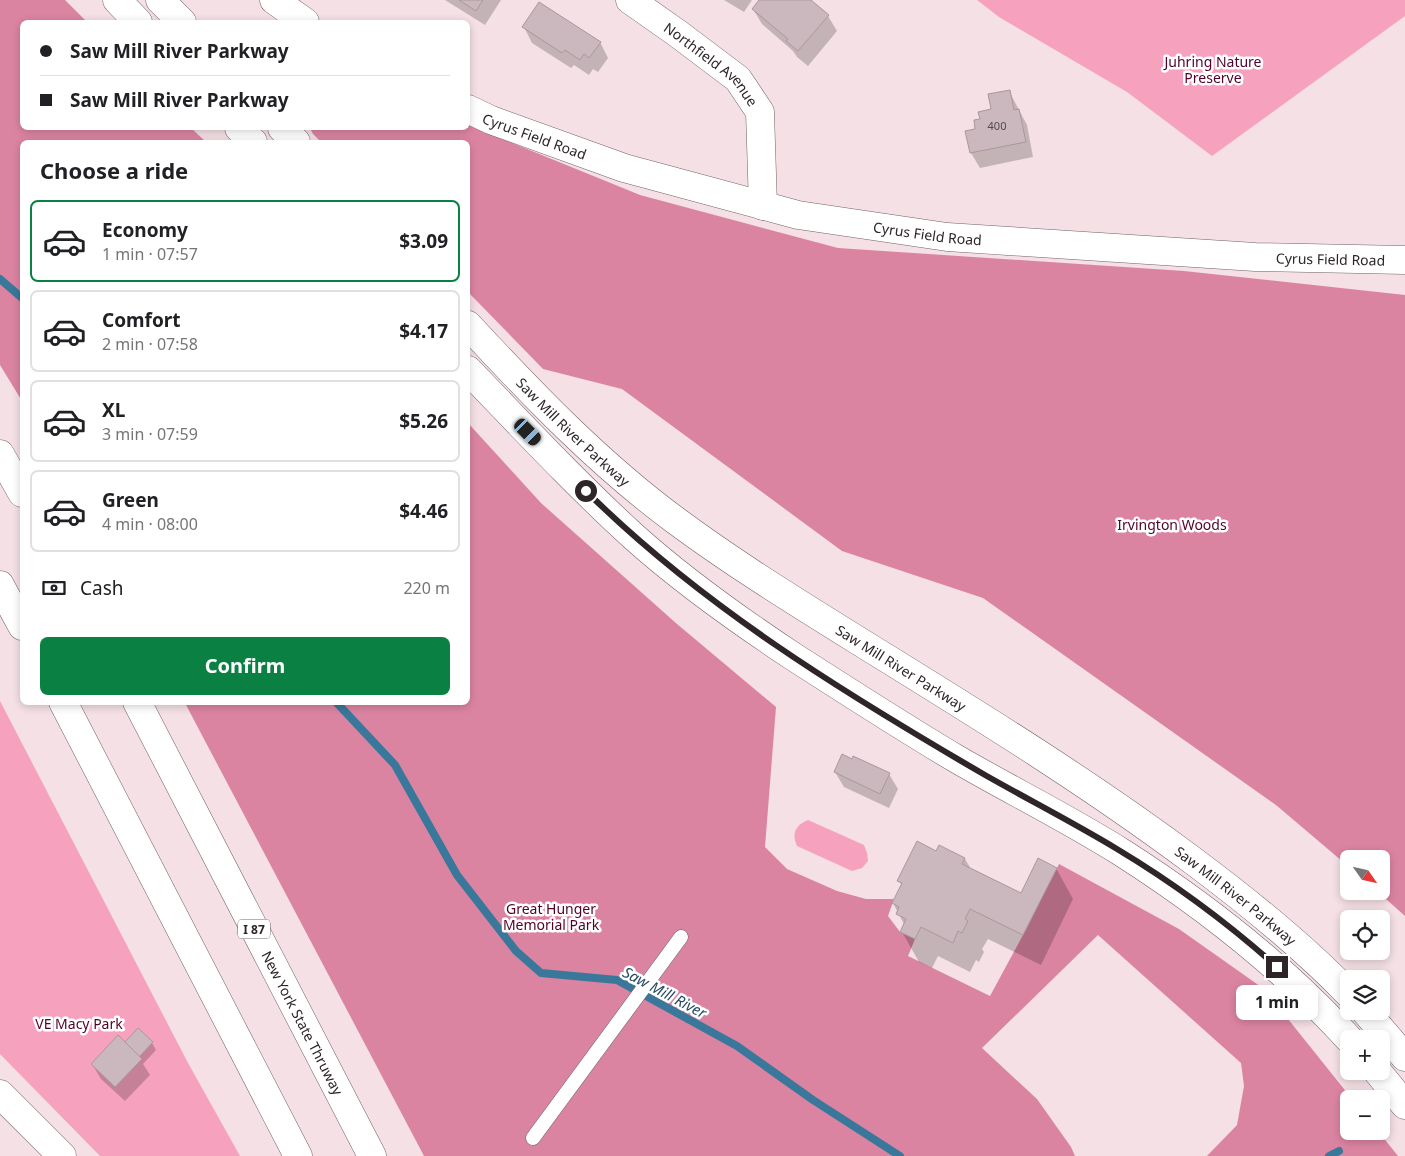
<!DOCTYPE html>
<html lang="en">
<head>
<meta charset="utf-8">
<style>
  :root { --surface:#fff; --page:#f6f6f6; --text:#202124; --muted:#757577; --line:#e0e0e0; --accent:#0b8043 }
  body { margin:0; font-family:"Noto Sans",sans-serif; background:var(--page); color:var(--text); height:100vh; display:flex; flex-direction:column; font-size:19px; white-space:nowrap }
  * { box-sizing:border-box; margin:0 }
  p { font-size:16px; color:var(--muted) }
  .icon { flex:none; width:28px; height:28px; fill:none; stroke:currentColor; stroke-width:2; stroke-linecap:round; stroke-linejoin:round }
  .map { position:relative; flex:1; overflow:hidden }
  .panel { position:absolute; left:20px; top:140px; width:450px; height:565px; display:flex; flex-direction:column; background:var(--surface); border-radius:8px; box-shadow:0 2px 8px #0003 }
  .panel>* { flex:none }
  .banner { position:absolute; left:20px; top:20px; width:450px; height:110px; border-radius:8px; box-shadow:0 2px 8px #0003; display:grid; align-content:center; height:110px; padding:0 20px; background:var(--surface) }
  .needle { width:32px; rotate:124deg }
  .fabs { position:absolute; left:1340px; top:850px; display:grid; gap:10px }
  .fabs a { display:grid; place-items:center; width:50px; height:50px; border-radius:8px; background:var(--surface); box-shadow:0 2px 8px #0003; font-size:25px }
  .end { position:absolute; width:22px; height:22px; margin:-11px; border:6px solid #2d2528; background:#fff; box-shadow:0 0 0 2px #fff }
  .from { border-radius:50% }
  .bubble { position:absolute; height:35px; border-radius:8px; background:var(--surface); box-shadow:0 2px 8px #0003; font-size:16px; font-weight:700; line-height:35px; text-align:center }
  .car { position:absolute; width:15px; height:30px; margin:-15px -8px; border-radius:6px; box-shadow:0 0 4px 1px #0007; background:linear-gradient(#222 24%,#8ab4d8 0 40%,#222 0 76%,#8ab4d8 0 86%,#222 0) }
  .banner b { display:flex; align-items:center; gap:18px; height:48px; font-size:19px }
  .banner b+b { border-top:1px solid var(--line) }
  .banner i { width:12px; height:12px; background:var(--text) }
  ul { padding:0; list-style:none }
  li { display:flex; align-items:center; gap:15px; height:82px; margin:0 10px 8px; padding:0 10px; border:2px solid var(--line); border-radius:8px }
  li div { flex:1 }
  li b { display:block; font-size:19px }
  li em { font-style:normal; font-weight:700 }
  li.selected { border-color:var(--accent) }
  li>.icon { width:45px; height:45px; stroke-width:1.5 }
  h2 { padding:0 20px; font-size:22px; line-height:60px }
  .pay { display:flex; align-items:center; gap:12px; height:55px; padding:0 20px; font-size:19px }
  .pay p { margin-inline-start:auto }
  .button { display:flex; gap:10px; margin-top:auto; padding:10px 20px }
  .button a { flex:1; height:58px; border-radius:8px; background:var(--accent); color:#fff; font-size:20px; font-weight:700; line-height:58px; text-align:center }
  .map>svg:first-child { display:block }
</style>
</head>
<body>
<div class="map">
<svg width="1405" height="1156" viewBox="0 0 1405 1156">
  <rect width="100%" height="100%" fill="#f4e0e5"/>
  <g fill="#f6a2be">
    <path d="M977,0H1405V16L1212,156L1127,92L999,17Z"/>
    <path d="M0,701L188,1063L240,1156H100L0,1054Z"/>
    <path d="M808,820L864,845L867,853L868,861L862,868L852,871L797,846C791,833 796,825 808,820Z"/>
  </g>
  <g fill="#db84a2">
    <path d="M0,0H65L87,22H22V128H191L206,142H22V401L0,365Z"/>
    <path d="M468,125L640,195L838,248L1184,271L1405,295V916L1377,891H1381V859H1349V867L1276,805L983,598L842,551L622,389L543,369L468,292V142H321L313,134L310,128H468Z"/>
    <path d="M468,423L541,503L677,624L776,707L765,847L787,869L837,891L866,899H894L888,916L900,932L915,939L908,956L990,996L1023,935L1059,864L1179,929L1264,989L1352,1099H1349V1131H1378L1398,1156H1207L1237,1125L1244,1086L1241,1063L1098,935L982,1048L1037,1099L1071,1147L1075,1156H424L185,703L468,702Z"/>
  </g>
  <g fill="#0003">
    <path d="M445,0H501L485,25Z"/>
    <path d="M724,0H752L744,12Z"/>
    <path d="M761,0H810L828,16L837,31L808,66L797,57L793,51L762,24L753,9Z"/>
    <path d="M524,27L600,42L608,58L598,72L593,69L589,75L574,65L571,68L532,43Z"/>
    <path d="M1009,91L1027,125L1033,157L980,168L971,153L977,130L982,120Z"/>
    <path d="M835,772L889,774L898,789L889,808L844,787Z"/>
    <path d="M936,853L965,859L971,869L1022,895L1056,868L1073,899L1041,965L988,939L982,949L984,952L979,962L976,960L970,972L938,956L932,968L919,962L902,932L905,926L893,903L902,886L899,881Z"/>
    <path d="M138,1030L152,1043L156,1050L143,1064L150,1075L125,1101L101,1079L92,1064L129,1047Z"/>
  </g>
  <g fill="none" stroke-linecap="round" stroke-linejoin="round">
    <g stroke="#39789b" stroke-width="8">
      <path d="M0,279L22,298"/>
      <path d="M336,702L395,765L457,875L516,951L541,973L617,980L737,1046L813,1100L900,1156"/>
      <path d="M1329,1156L1339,1151"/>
    </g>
  </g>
  <g fill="#cbb8be" stroke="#aa979d">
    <path d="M459,0H483L476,11Z"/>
    <path d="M759,0H811L829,15L798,51L786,41L788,39L752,9Z"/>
    <path d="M539,2L601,42L589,58L584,54L580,60L565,50L562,53L522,27Z"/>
    <path d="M1010,90L1014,110L1019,109L1026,142L970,153L965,131L975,129L974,120L980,119L978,112L991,109L988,94Z"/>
    <path d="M842,754L852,759L853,756L890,773L880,794L834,772Z"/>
    <path d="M917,841L936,851L939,845L965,858L962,864L1021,893L1038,858L1057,868L1023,935L970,909L965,919L968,921L962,933L958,931L953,943L921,927L915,939L900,932L906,919L896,914L899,907L892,903L902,883L897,881Z"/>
    <path d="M138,1028L153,1042L139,1057L125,1042Z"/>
    <path d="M118,1035L142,1059L115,1087L91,1064Z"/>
  </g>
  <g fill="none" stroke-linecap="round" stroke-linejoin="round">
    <g stroke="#726166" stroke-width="15">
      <path id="lane" d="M533,1138L681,937"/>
    </g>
    <g stroke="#726166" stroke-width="29">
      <g id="secondary">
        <path d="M274,0L305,22"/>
        <path id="s1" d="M630,0L677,33L738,79L760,112L763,206"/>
        <path id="s2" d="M468,109L491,120L624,168L798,215L947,237L1255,257L1405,260"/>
        <path d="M0,1094L62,1156"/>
      </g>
    </g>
    <g stroke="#726166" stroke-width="29">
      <g id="highway">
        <path d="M117,0L138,22"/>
        <path d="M160,0L182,22"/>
        <path d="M239,128L253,142"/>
        <path d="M282,128L296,142"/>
        <path id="s3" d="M468,325C532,394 598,463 675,520C737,566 804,607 870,648C980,716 1089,783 1192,860C1247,901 1301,944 1349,994"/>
        <path d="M468,370C522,426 575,483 633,536C683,581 738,620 794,657C847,691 901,726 955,758C1010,790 1067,818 1121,852C1204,905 1282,966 1349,1039"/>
        <path d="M0,454L22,493"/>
        <path d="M0,585L22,626"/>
        <path d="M63,702L298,1156"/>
        <path id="s4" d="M137,702L372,1156"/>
        <path d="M1365,1011L1405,1057"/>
        <path d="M1377,1071L1405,1105"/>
      </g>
    </g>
    <use href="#lane" stroke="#fff" stroke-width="14"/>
    <use href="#secondary" stroke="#fff" stroke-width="28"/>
    <use href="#highway" stroke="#fff" stroke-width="28"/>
  </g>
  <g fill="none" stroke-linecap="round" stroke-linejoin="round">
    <path stroke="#2d2528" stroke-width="6" d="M586,491C702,606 844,693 985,775C1029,800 1074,823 1117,849C1172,882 1230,925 1277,967"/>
  </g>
  <g text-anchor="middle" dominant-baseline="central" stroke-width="5" stroke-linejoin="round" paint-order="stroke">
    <g font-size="11" fill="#544a4e">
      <text x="997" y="125">400</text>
    </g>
    <rect fill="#fff" stroke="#6c6668" stroke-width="1" x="238" y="919.5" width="32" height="19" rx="4"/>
    <g font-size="12" font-weight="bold" fill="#2d2528">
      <text x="254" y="929">I 87</text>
    </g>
    <g font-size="14" fill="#52022a" stroke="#fff">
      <text x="1213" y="61">Juhring Nature<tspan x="1213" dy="16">Preserve</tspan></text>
      <text x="1172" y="524">Irvington Woods</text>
      <text x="551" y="908">Great Hunger<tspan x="551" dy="16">Memorial Park</tspan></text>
      <text x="79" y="1023">VE Macy Park</text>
    </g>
    <g font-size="14" fill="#2d2528" stroke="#fff">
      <text stroke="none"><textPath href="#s1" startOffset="104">Northfield Avenue</textPath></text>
      <text stroke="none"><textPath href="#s2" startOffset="72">Cyrus Field Road</textPath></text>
      <text stroke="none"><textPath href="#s2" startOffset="478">Cyrus Field Road</textPath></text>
      <text stroke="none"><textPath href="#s2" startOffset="882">Cyrus Field Road</textPath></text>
      <text stroke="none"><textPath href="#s3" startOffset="150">Saw Mill River Parkway</textPath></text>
      <text stroke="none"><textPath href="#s3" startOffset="555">Saw Mill River Parkway</textPath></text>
      <text stroke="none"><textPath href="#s3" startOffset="960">Saw Mill River Parkway</textPath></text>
      <text stroke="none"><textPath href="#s4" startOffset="361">New York State Thruway</textPath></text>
    </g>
    <g font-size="15" font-style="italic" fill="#244b60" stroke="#fff">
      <text transform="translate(665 992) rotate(28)">Saw Mill River</text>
    </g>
  </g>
</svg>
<div class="fabs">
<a><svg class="needle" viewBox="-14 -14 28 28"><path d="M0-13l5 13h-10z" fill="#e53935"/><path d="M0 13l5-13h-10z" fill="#757577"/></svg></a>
<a><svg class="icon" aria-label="locate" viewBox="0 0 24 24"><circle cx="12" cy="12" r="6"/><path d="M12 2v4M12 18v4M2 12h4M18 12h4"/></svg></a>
<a><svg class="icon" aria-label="layers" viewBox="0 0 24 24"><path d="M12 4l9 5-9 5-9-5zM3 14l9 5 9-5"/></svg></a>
<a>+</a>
<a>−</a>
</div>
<i class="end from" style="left:586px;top:491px"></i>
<i class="end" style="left:1277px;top:967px"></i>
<div class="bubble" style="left:1236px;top:985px;width:82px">1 min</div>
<i class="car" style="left:528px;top:432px;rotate:135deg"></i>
<div class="banner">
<b><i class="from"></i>Saw Mill River Parkway</b>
<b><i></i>Saw Mill River Parkway</b>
</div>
<section class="panel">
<h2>Choose a ride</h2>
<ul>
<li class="selected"><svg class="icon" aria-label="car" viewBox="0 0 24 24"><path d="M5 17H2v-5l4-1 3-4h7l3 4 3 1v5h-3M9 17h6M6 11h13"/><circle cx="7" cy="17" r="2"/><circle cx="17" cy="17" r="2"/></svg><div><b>Economy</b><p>1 min · 07:57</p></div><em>$3.09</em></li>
<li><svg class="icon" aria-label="car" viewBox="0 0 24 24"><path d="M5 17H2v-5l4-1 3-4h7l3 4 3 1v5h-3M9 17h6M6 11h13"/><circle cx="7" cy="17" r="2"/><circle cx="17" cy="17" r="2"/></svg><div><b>Comfort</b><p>2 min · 07:58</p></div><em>$4.17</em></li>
<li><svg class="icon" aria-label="car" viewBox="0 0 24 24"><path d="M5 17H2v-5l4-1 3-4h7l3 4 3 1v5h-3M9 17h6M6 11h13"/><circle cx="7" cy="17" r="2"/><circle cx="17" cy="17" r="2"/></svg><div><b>XL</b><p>3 min · 07:59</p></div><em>$5.26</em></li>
<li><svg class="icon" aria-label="car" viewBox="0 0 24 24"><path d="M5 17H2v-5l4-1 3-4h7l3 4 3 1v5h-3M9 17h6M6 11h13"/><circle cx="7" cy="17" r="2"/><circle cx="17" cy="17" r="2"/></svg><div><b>Green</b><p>4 min · 08:00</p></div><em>$4.46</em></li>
</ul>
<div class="pay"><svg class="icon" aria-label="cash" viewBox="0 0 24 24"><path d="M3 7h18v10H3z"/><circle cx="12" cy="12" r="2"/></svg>Cash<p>220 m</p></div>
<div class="button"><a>Confirm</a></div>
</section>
</div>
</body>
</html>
